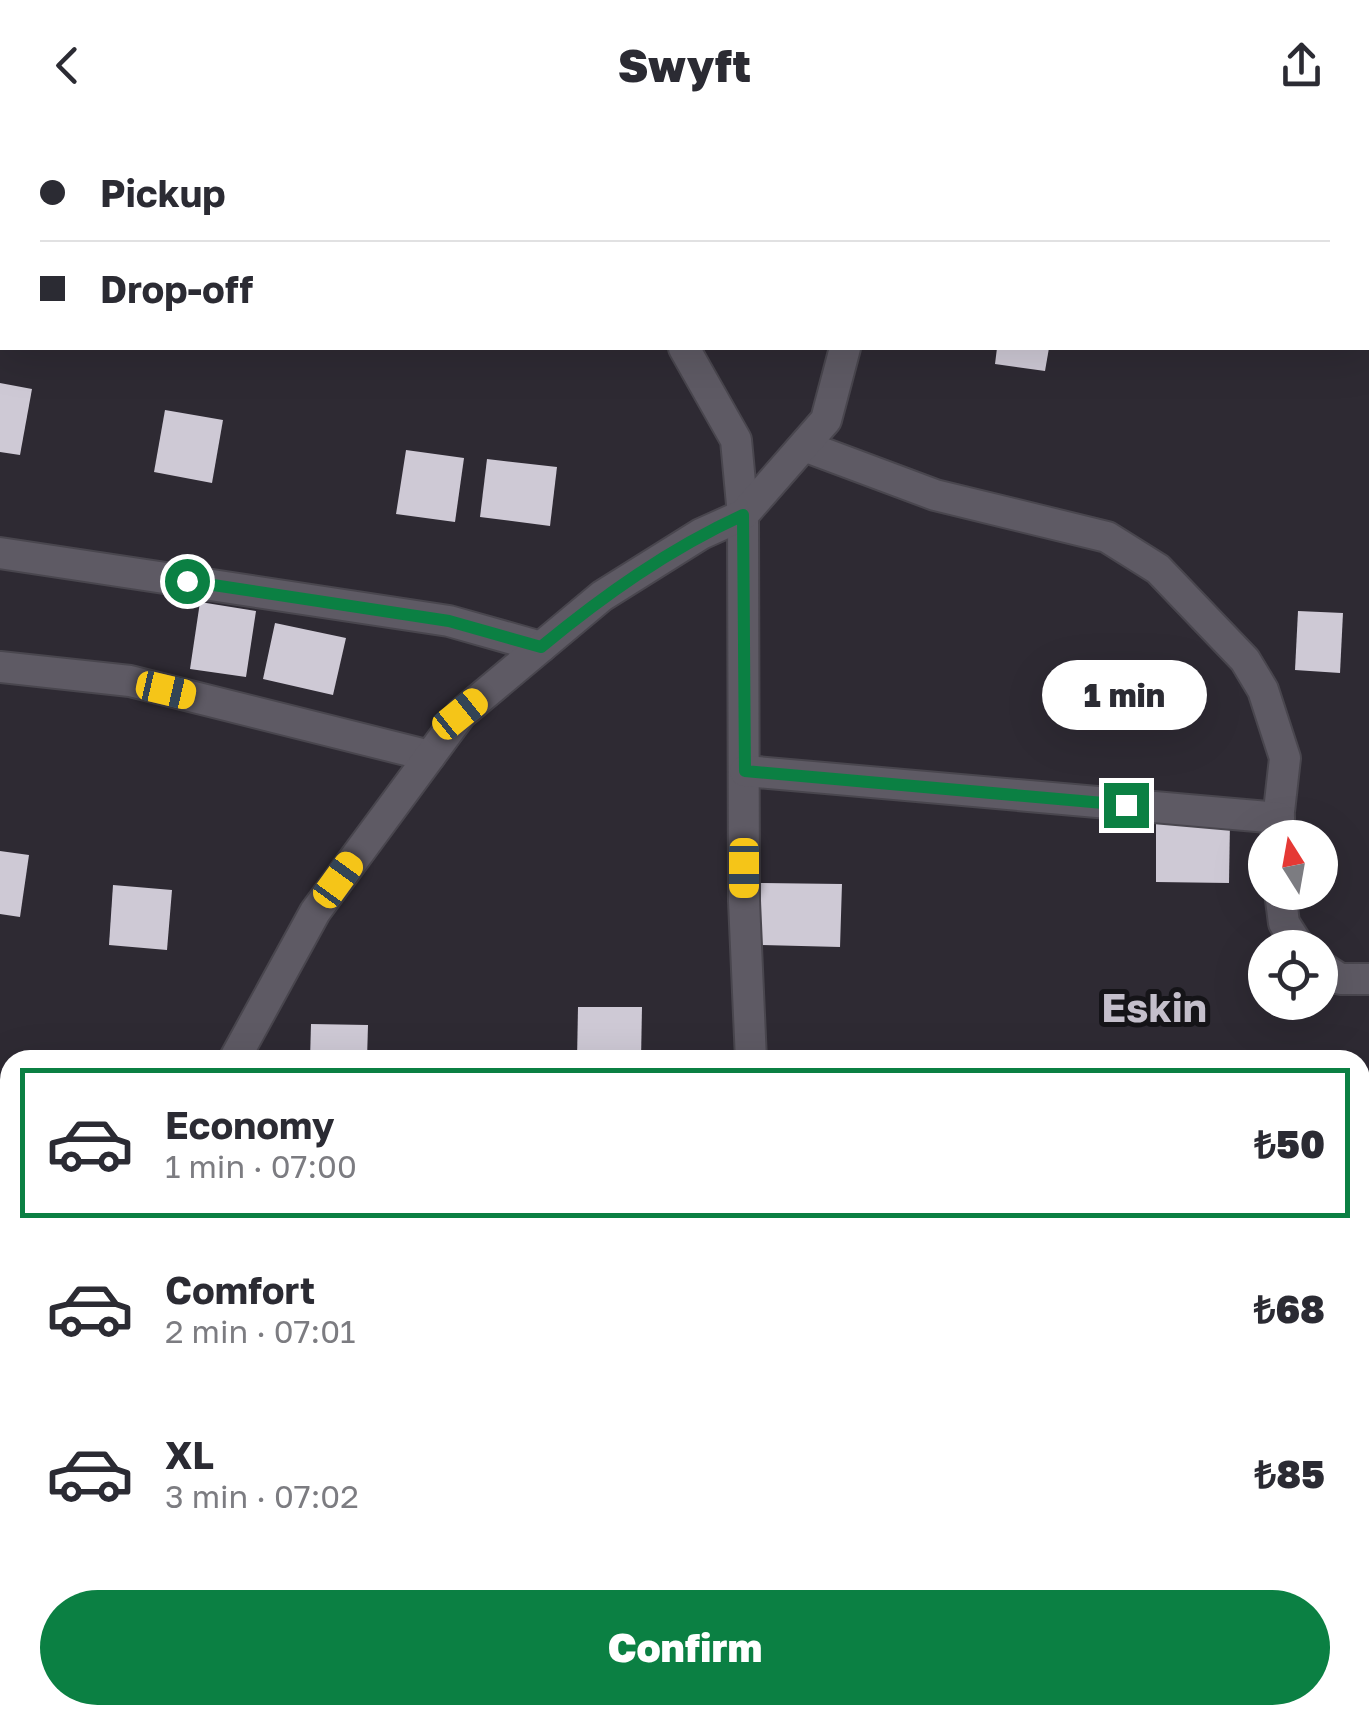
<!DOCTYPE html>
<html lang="en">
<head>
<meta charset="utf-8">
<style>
  :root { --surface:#fff; --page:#f7f7f7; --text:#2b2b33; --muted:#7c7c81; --line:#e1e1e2; --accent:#0b8043 }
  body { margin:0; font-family:"Golos Text",sans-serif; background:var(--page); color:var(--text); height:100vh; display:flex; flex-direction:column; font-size:38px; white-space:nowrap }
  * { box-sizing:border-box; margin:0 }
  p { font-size:32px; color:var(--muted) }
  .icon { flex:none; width:55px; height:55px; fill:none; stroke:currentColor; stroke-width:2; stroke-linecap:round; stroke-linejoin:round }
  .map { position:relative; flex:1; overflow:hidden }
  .drawer { position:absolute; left:0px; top:920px; width:1370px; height:675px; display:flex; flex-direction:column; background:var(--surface); border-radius:30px 30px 0 0; box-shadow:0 10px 40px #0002 }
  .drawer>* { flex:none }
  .hud { position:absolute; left:0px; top:0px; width:1370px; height:220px; box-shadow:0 10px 40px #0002; display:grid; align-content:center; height:220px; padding:0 40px; background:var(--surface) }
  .needle { width:65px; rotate:349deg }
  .fabs { position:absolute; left:1248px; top:690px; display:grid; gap:20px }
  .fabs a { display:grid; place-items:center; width:90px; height:90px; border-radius:50%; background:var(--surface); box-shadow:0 10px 40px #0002; font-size:50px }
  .end { position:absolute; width:45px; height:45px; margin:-22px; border:12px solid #0b8043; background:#fff; box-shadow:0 0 0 5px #fff }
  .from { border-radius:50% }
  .bubble { position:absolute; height:70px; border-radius:35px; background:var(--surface); box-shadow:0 10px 40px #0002; font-size:32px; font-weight:800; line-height:70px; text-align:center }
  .car { position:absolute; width:30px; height:60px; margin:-30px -15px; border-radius:12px; box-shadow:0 0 8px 2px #0007; background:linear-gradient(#f5c518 24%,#345 0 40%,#f5c518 0 76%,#345 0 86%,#f5c518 0) }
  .hud b { display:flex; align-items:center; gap:35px; height:95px; font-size:38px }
  .hud b+b { border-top:2px solid var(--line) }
  .hud i { width:25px; height:25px; background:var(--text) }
  ul { padding:18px 0 0; list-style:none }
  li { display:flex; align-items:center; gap:30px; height:150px; margin:0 20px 15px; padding:0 20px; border:5px solid transparent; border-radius:0px }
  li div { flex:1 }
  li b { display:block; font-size:38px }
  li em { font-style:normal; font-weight:800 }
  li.selected { border-color:var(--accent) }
  li>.icon { width:90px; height:90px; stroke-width:1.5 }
  .action { display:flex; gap:20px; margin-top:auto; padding:20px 40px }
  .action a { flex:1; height:115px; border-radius:60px; background:var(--accent); color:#fff; font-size:40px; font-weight:800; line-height:115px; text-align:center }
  header { display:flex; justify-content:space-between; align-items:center; height:130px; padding:0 40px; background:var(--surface); font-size:45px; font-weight:800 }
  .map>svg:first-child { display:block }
</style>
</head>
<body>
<header><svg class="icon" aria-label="back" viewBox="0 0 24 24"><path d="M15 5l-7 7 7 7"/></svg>Swyft<svg class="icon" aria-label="share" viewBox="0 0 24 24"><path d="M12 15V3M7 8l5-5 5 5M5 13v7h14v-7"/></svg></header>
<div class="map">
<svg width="1369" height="1595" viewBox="0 0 1369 1595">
  <rect width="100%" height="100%" fill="#2e2a33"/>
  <g fill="#cec9d5">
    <path d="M997,218H1049L1045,241L995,234Z"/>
    <path d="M0,253L32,259L20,325L0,322Z"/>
    <path d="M165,280L223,290L212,353L154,342Z"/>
    <path d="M406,320L464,328L455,392L396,384Z"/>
    <path d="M487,329L557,337L550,396L480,387Z"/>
    <path d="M200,472L256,481L246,547L190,539Z"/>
    <path d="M1298,481L1343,483L1340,543L1295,540Z"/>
    <path d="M275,493L346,508L333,565L263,549Z"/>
    <path d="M1156,690L1230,692L1229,753L1156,752Z"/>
    <path d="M0,721L29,725L20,787L0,784Z"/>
    <path d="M759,753L842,754L840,817L757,815Z"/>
    <path d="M113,755L172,760L167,820L109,815Z"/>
    <path d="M578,877H642L641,930H577Z"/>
    <path d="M311,894L368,895L367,930H310Z"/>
    <path d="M1360,1381L1369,1382V1439L1360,1438Z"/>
    <path d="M996,1585H1065L1063,1595H995Z"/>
  </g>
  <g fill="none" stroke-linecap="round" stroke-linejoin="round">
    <g stroke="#49464e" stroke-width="34">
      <g id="minor">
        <path d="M558,0L559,2"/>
        <path d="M894,2V0"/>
        <path d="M0,116H2"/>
        <path d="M684,218L736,310L743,385L744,771L751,930"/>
        <path d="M804,316L935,365L1107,407L1158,439L1245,530L1263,560L1285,628L1276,708"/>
        <path d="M0,423L449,491L541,517"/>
        <path d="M0,537L130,551L430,626"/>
        <path d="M745,641L1279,688"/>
        <path d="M1280,762L1284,793L1300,818"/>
        <path d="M1320,836L1340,849H1369"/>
        <path d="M234,930L315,782L461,584L602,466L701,404L743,385L826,290L845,218"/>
        <path d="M0,1269L10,1271"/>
        <path d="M1360,1276L1369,1279"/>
        <path d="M0,1368L10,1347"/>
        <path d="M0,1506L10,1502"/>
        <path d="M876,1595L878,1585"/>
        <path d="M1108,1595L1109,1585"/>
        <path d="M1309,1595V1585"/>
      </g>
    </g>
    <path stroke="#716d75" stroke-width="5" stroke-dasharray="5 5" stroke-linecap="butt" d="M952,2L955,0"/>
    <use href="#minor" stroke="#5e5a64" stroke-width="30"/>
  </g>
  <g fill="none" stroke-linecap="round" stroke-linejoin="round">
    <path stroke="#0b8043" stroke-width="12" d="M187,451L449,491L541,517C604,465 669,419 743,385L745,641L1126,675"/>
  </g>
  <g text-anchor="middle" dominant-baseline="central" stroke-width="10" stroke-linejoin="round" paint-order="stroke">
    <g font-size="40" font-weight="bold" fill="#c4bfcb" stroke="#151418">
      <text x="1154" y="877">Eskin</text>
    </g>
  </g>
</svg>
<div class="fabs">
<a><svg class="needle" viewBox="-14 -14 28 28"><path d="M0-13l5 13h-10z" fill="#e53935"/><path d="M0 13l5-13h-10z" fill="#7c7c81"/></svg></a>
<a><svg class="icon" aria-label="locate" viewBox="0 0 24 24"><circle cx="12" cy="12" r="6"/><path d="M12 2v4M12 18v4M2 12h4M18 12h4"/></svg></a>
</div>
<i class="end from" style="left:187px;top:451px"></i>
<i class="end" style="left:1126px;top:675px"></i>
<div class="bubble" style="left:1042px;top:530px;width:165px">1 min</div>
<i class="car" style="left:166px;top:560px;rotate:103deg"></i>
<i class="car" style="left:460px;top:584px;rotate:51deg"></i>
<i class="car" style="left:744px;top:738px;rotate:180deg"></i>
<i class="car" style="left:338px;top:750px;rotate:36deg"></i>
<div class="hud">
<b><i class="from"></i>Pickup</b>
<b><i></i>Drop-off</b>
</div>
<section class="drawer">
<ul>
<li class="selected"><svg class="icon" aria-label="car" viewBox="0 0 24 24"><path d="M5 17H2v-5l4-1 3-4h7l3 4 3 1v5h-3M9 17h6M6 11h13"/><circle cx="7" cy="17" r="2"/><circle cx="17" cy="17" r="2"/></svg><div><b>Economy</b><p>1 min · 07:00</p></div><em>₺50</em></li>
<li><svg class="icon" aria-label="car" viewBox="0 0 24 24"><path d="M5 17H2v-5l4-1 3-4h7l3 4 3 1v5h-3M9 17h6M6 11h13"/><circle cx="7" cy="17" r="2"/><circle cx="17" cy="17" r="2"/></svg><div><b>Comfort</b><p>2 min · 07:01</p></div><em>₺68</em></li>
<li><svg class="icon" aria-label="car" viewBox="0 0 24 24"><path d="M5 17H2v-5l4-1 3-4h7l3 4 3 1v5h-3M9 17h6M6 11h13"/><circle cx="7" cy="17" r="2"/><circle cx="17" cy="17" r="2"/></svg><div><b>XL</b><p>3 min · 07:02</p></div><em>₺85</em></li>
</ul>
<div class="action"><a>Confirm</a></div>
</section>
</div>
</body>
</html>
